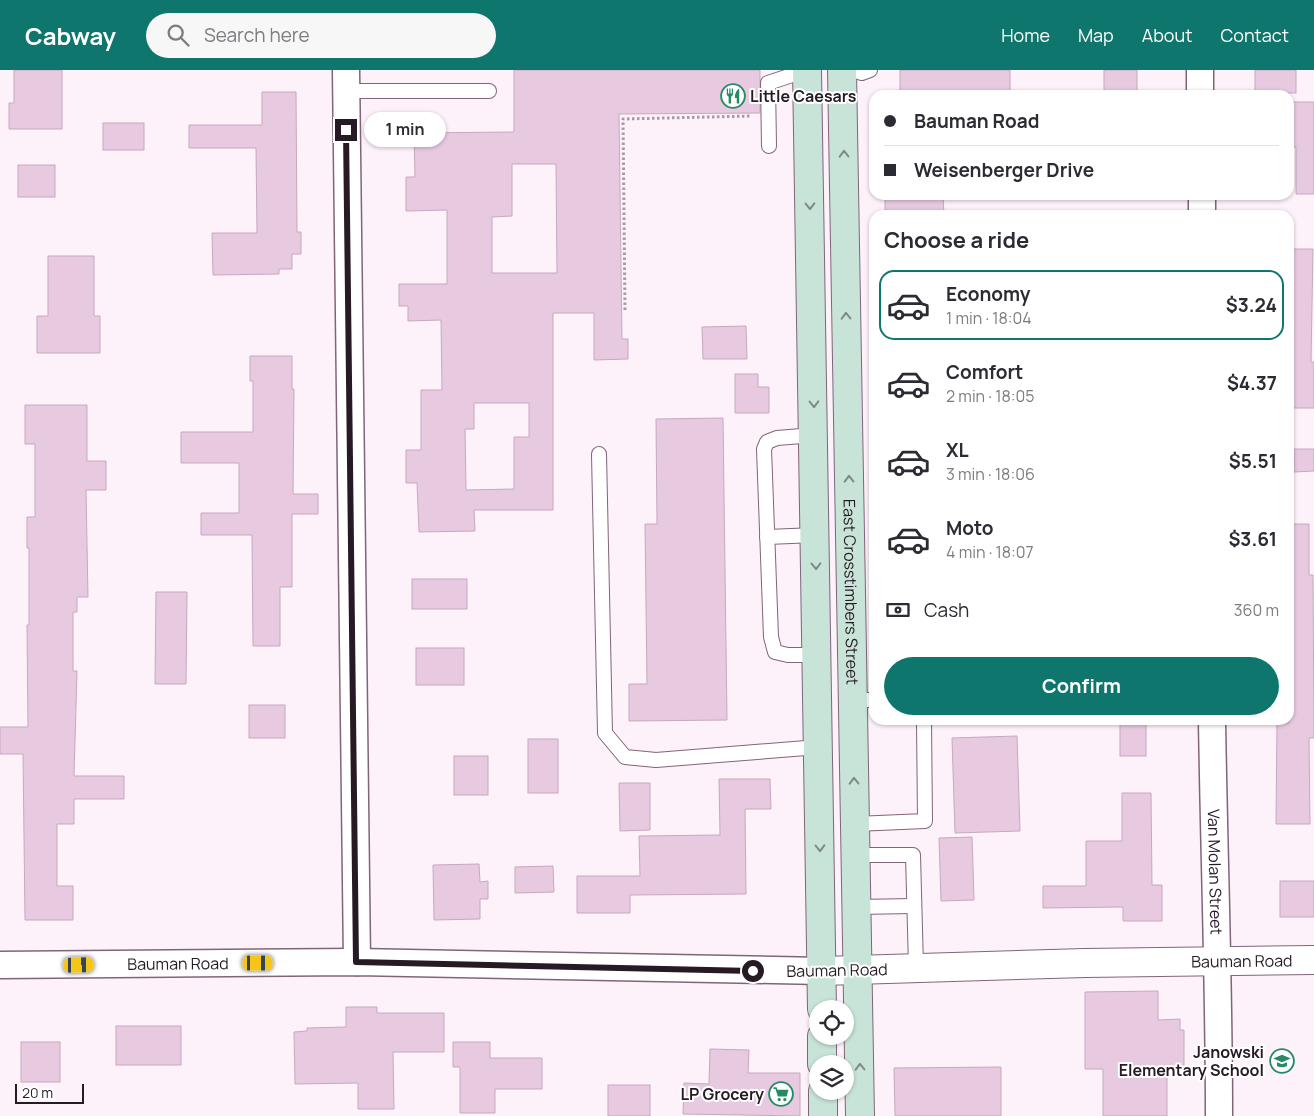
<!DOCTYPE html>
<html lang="en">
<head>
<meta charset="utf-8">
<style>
  :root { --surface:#fff; --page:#f7f7f7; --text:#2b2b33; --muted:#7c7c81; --line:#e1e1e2; --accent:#0f766e }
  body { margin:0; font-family:Manrope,sans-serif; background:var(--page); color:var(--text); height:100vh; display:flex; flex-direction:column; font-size:19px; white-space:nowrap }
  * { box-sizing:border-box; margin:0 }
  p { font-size:16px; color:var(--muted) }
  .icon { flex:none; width:28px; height:28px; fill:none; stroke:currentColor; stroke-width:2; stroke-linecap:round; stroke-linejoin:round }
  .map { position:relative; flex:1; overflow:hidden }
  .side { position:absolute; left:869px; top:140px; width:425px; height:515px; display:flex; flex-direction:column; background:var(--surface); border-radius:15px; box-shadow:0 1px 4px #0004 }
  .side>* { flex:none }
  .banner { position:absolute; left:869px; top:20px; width:425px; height:110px; border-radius:15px; box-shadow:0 1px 4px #0004; display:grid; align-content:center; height:110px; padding:0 15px; background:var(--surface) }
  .controls { position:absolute; left:809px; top:930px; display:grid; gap:10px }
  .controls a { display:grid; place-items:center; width:45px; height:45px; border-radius:50%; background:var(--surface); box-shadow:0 1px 4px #0004; font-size:25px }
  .scale { position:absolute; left:15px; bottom:12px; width:69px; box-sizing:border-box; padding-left:5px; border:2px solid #261b24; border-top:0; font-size:14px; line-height:18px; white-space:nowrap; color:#261b24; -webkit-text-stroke:4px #fff; paint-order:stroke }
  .end { position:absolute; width:22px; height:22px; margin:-11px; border:6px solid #261b24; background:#fff; box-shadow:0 0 0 2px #fff }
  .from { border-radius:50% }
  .bubble { position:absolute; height:35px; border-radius:18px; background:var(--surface); box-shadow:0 1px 4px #0004; font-size:16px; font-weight:700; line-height:35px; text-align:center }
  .car { position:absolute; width:15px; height:30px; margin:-15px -8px; border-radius:6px; box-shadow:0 0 4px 1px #0007; background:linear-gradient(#f5c518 24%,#345 0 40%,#f5c518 0 76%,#345 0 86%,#f5c518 0) }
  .banner b { display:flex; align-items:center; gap:18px; height:48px; font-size:19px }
  .banner b+b { border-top:1px solid var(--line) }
  .banner i { width:12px; height:12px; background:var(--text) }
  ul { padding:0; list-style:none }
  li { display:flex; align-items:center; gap:15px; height:70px; margin:0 10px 8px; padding:0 5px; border:2px solid transparent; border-radius:15px }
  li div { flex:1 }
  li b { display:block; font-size:19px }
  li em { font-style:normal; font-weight:700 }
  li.selected { border-color:var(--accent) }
  li>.icon { width:45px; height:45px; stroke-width:1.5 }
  h2 { padding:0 15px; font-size:22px; line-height:60px }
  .pay { display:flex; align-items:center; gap:12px; height:55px; padding:0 15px; font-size:19px }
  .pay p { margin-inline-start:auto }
  .primary-button { display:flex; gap:10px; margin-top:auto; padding:10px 15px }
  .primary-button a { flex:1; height:58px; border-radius:30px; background:var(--accent); color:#fff; font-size:20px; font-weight:700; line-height:58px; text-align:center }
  header { display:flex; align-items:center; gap:30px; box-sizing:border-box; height:70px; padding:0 25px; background:var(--accent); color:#fff }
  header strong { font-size:24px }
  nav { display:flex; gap:28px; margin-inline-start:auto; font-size:18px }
  .search { width:350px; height:45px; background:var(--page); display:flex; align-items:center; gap:12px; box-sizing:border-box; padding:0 18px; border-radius:28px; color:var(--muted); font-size:19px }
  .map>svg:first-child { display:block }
</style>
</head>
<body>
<header>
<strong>Cabway</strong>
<div class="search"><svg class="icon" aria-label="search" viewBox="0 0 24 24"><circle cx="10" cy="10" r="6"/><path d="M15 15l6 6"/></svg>Search here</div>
<nav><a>Home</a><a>Map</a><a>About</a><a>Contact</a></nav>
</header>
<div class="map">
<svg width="1314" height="1046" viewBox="0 0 1314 1046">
  <rect width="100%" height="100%" fill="#fdf1fa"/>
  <g fill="#e8cae0" stroke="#c6a9be" fill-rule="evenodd">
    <path d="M14,0H62V59H9V33H14Z"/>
    <path d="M514,0H760V43L619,44L622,269H628V289L594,290V243H553V440H474L475,461L419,462L417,413H406V380H421V320H442L441,250L408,251V236H399V214H447V140L406,141V107H415L414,63L514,62ZM512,94H556L557,203H492V147L512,146ZM474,333H529V367H514V419L466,420L465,359H474Z"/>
    <rect x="900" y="0" width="110" height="25"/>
    <rect x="1104" y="0" width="33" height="25"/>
    <rect x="1255" y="0" width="41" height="23"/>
    <path d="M262,22H296L297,162H301V184H292V199H279V204L213,205L212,163H257L256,78H189V55H262Z"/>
    <path d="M1289,32H1314V124H1296V77H1289Z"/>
    <rect x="103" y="53" width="41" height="27"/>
    <rect x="18" y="95" width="37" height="32"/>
    <path d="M885,125H943L944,145H885Z"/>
    <path d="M1290,179H1313L1311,292H1314V338H1289Z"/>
    <path d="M48,186H94V246H100V283H37V246H48Z"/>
    <path d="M746,256L747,289H703L702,257Z"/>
    <path d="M250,286H292V319H294L293,424H318V444H292V517H280V576H253L252,465H201V443H239V393H181V362H253V311H250Z"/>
    <path d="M735,304H758V317H769V343H735Z"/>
    <path d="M25,335H87V391H106V420H86L88,527H77V542H73V601H77L74,706H124V729H74V754H57V816H73V850H25L23,684H0V657H28L27,555H29V478H27V447H35V374H25Z"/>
    <path d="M723,348L727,650L629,651V614H647L645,454H657L656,349Z"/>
    <path d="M1294,379H1314V401L1294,402Z"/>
    <path d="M1289,454H1309V505H1313L1314,668H1309L1310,754H1276L1277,653H1289Z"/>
    <rect x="412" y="509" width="55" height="30"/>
    <path d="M156,522H187L186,614H155Z"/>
    <rect x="416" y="578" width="48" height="37"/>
    <rect x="249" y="635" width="36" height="33"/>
    <rect x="1120" y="654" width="26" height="32"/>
    <path d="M1017,666L1020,761L955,763L952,668Z"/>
    <rect x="528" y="669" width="30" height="54"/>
    <rect x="454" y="686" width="34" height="39"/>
    <path d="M719,709H770L771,739H745L746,824L630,825V843H577V806H640L639,766L720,765Z"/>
    <path d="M619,713H650V760L620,761Z"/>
    <path d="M1122,723H1151L1152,815H1162V851H1123V837L1043,838V816H1086V771H1122Z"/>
    <path d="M972,767L974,830L941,831L939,768Z"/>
    <path d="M479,794L480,812L488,811V829H480V849L434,850L433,795Z"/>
    <path d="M553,796L554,822L515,823V797Z"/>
    <rect x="1280" y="811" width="34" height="36"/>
    <path d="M1158,921V950L1180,949V960H1184V999H1167V1046H1103V999H1085V922Z"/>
    <path d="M346,937H377V943H444V982H393L394,1039H358V1013L295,1014L294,962L307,961V958L346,957Z"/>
    <rect x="116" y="956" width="65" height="39"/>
    <rect x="21" y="972" width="39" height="40"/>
    <path d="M453,972H490V988H542V1019H495V1043H460V997H453Z"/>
    <path d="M710,979L749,980L748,1003H800V1046L683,1044L684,1013L709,1014Z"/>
    <path d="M1001,997V1046H895L894,998Z"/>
    <rect x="608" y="1015" width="42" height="31"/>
  </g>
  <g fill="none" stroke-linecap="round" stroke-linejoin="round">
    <g stroke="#806579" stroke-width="16">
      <g id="service">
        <path d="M852,0L862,3L870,0"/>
        <path d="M346,21H489"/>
        <path d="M769,76L768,13L807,0"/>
        <path d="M814,365L777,368L767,372L764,379L771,567L775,582L788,585H817"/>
        <path d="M599,384L605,663L625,687L656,690L819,677"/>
        <path d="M767,467L816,465"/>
        <path d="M853,630H874"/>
        <path d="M855,754L925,751L924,650"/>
        <path d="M855,785H913L916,897"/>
        <path d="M856,837L914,836"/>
      </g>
    </g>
    <g stroke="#806579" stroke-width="29">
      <g id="minor">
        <path d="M346,0L357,892"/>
        <path d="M1200,0V25"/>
        <path d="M1202,125V145"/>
        <path id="s1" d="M1212,650C1214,782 1219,914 1219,1046"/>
        <path id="s2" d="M0,895L357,892L822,901"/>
      </g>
    </g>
    <g stroke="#806579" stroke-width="30">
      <g id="tertiary">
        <path id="s3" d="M822,901L1085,893L1314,890"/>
      </g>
    </g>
    <g stroke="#806579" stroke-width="30">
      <g id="secondary">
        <path d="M807,0L822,939"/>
        <path id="s4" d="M842,0L860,1046"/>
        <path d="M822,966V994"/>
        <path d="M823,1021V1046"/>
      </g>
    </g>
    <path stroke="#a69ba4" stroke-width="3" stroke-dasharray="2.5 2.5" stroke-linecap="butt" d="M625,240L623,49L751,46"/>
    <use href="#service" stroke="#fff" stroke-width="14"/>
    <use href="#minor" stroke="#fff" stroke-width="26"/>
    <use href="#tertiary" stroke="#fff" stroke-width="28"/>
    <use href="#secondary" stroke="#c8e4d8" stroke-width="28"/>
  </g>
  <defs><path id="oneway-chevron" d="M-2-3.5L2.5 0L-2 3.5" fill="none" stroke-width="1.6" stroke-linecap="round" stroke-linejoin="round" transform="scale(1.25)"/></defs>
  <g stroke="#7f8a87">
    <use href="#oneway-chevron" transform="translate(844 84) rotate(-91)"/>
    <use href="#oneway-chevron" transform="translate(810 136) rotate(89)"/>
    <use href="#oneway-chevron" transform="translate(846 246) rotate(-91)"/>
    <use href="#oneway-chevron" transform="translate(814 334) rotate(89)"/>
    <use href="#oneway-chevron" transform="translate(849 409) rotate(-91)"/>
    <use href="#oneway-chevron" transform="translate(816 496) rotate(89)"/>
    <use href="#oneway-chevron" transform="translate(854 711) rotate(-91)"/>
    <use href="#oneway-chevron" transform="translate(820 778) rotate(89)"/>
    <use href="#oneway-chevron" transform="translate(860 997) rotate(-91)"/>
  </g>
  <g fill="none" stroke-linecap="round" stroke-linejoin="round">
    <path stroke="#261b24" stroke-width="6" d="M346,60L356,892L753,901"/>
  </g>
  <defs>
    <g id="restaurant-ring" transform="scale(1.25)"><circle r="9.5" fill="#fff" stroke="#268a65" stroke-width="1.5"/><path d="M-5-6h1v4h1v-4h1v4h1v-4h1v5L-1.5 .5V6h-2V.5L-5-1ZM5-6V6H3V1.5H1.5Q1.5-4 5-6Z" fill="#268a65"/></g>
    <g id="school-ring" transform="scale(1.25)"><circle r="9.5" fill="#fff" stroke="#268a65" stroke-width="1.5"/><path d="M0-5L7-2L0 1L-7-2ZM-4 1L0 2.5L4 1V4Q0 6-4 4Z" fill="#268a65"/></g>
    <g id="supermarket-ring" transform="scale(1.25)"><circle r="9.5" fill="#fff" stroke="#268a65" stroke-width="1.5"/><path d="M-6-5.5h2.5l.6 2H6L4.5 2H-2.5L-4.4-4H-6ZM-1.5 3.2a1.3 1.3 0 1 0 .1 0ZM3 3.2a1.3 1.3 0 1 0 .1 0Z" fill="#268a65"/></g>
  </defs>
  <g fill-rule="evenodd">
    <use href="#restaurant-ring" x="733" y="26"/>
    <use href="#school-ring" x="1282" y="991"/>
    <use href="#supermarket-ring" x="781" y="1024"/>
  </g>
  <g text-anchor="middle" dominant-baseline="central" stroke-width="4" stroke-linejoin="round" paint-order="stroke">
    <g font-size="16" font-weight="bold" fill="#261b24" stroke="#fff" text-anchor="end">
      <text x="750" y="26" text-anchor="start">Little Caesars</text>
      <text x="1264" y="982">Janowski<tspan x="1264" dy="18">Elementary School</tspan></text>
      <text x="764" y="1024">LP Grocery</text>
    </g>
    <g font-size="16" fill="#261b24" stroke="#fff">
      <text stroke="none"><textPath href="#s4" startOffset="522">East Crosstimbers Street</textPath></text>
      <text stroke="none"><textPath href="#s1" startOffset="152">Van Molan Street</textPath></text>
      <text stroke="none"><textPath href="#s3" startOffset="420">Bauman Road</textPath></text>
      <text stroke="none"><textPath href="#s2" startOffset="178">Bauman Road</textPath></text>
      <text transform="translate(837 900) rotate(-1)">Bauman Road</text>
    </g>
  </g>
</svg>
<div class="controls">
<a><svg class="icon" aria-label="locate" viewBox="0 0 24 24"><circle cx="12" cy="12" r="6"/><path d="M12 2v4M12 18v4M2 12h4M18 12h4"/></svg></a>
<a><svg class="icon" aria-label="layers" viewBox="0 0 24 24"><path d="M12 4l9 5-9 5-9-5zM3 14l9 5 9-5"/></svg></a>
</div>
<div class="scale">20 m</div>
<i class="end from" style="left:753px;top:901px"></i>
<i class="end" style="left:346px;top:60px"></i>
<div class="bubble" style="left:364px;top:42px;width:82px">1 min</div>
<i class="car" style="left:258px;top:893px;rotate:90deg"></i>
<i class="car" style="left:79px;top:895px;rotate:89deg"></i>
<div class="banner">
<b><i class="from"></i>Bauman Road</b>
<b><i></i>Weisenberger Drive</b>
</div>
<section class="side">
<h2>Choose a ride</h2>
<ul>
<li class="selected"><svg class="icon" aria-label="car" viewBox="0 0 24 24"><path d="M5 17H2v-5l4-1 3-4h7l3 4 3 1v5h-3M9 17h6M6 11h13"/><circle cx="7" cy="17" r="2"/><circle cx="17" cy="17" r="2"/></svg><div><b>Economy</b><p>1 min · 18:04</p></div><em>$3.24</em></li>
<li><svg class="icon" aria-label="car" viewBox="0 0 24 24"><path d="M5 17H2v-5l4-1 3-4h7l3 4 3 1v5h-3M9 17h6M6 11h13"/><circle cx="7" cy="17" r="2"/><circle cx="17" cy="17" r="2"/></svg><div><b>Comfort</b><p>2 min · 18:05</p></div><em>$4.37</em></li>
<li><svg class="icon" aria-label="car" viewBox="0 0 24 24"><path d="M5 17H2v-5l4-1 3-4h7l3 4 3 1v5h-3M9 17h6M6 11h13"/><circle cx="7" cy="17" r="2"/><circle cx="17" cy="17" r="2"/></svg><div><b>XL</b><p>3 min · 18:06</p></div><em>$5.51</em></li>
<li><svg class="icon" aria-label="car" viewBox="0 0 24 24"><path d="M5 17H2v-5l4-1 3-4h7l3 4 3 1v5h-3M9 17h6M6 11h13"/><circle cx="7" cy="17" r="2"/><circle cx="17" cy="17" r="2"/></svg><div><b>Moto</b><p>4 min · 18:07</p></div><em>$3.61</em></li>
</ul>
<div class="pay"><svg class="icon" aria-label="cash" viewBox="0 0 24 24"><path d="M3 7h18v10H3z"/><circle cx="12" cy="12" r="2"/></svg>Cash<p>360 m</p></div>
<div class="primary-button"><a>Confirm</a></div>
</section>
</div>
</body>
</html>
